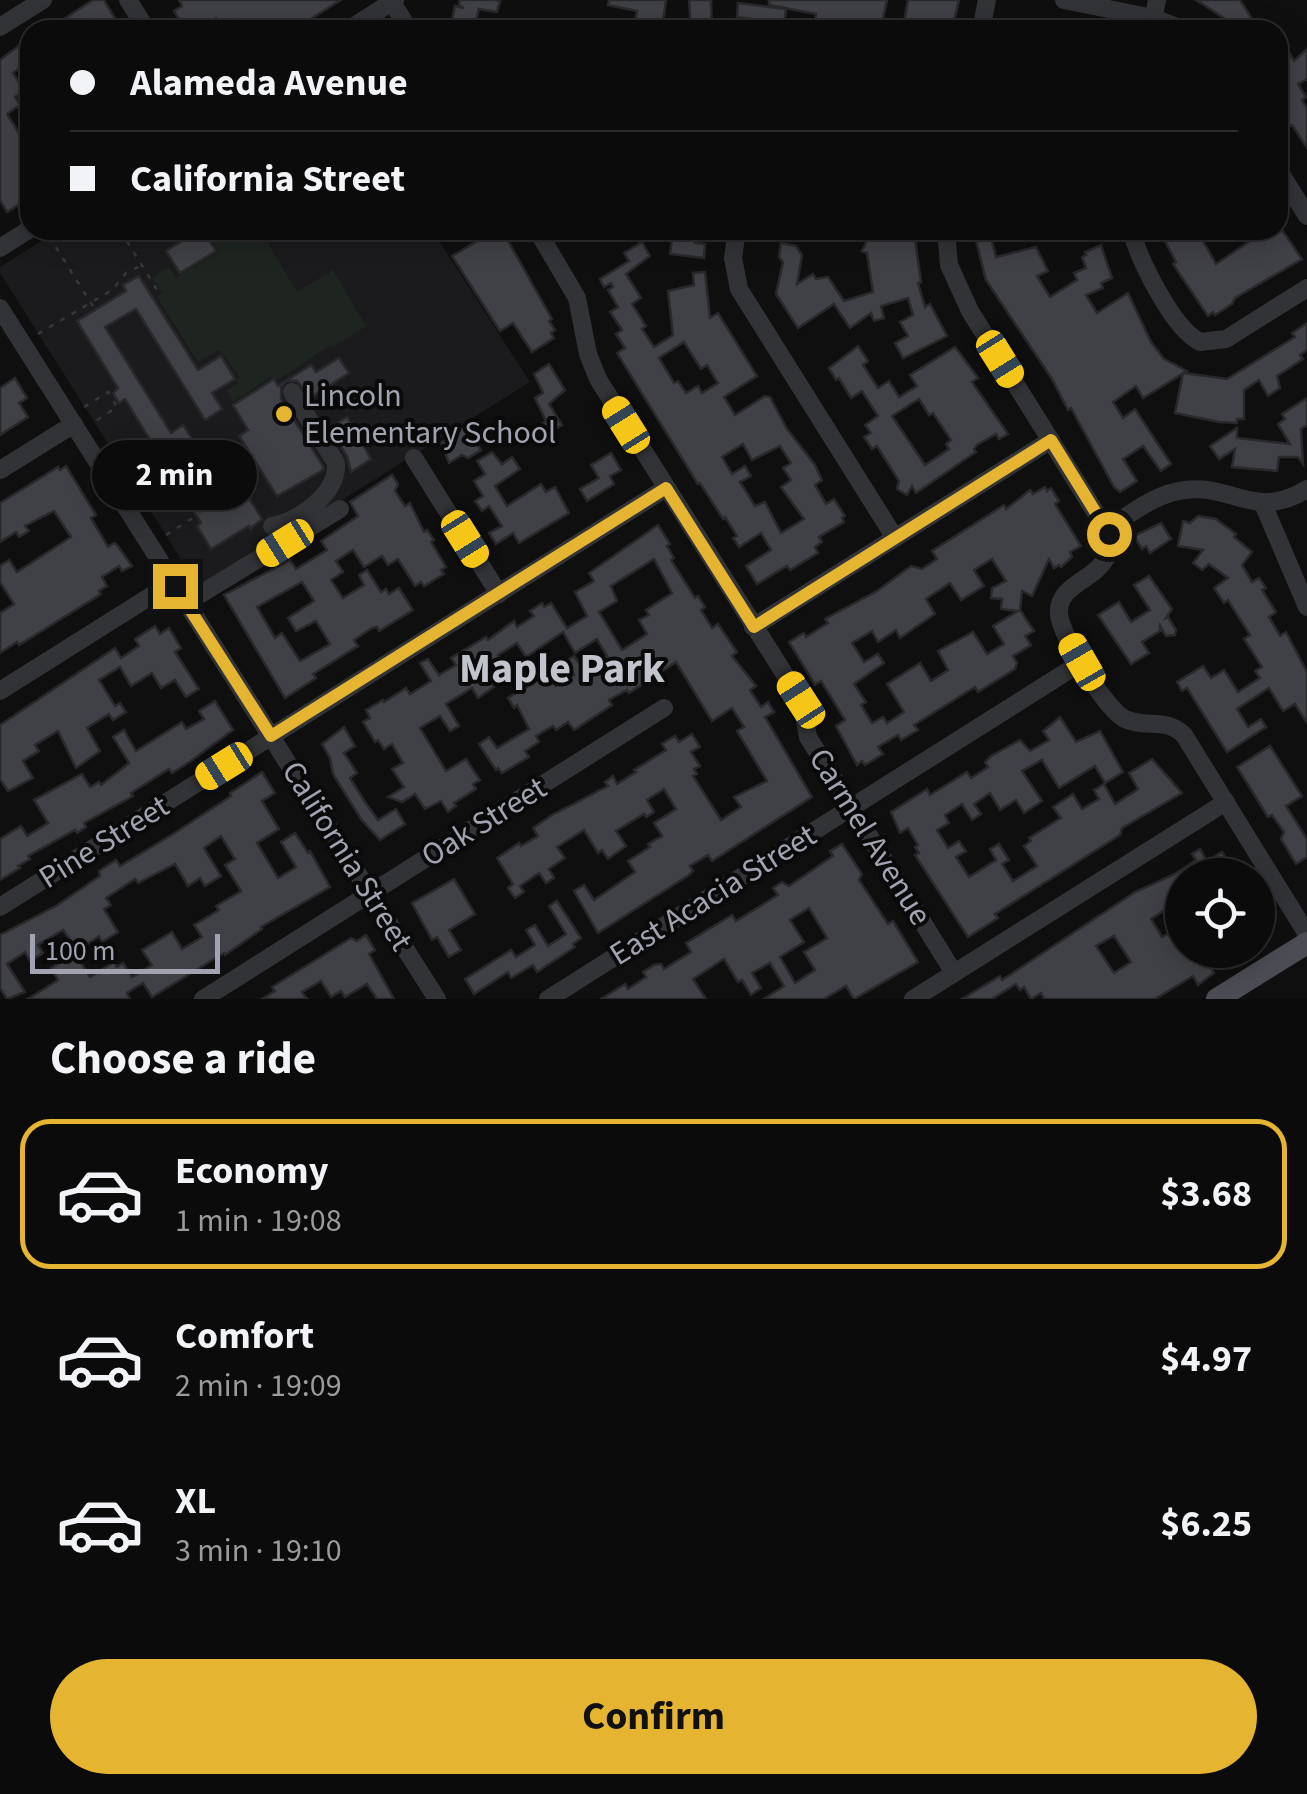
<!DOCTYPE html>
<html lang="en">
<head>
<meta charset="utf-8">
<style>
  :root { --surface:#0b0b0c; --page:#141415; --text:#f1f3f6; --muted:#9a9b9d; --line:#2b2b2d; --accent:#e5b532 }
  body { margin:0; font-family:"Source Sans 3",sans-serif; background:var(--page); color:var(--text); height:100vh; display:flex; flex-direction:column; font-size:38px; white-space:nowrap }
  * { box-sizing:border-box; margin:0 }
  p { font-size:32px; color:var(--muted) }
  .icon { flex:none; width:55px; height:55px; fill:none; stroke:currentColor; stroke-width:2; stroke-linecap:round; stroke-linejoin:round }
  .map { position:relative; height:999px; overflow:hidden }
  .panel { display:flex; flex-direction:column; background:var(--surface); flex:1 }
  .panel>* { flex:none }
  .guide { position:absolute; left:20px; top:20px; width:1268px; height:220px; border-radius:30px; box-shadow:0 5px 25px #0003,0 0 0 2px var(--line); display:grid; align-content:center; height:220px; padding:0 50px; background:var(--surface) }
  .fabs { position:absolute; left:1165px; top:858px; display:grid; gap:20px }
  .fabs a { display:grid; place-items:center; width:110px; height:110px; border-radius:50%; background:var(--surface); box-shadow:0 5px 25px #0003,0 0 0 2px var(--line); font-size:50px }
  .scale { position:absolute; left:30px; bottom:25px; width:190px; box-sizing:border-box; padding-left:10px; border:5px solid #a1a4b0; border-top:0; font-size:28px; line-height:35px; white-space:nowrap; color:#a1a4b0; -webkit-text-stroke:8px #0a0a0b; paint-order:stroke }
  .end { position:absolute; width:45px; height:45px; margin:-22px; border:12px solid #e5b532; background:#111; box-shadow:0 0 0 5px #111 }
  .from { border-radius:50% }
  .bubble { position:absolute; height:70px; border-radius:35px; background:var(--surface); box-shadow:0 5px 25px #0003,0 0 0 2px var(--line); font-size:32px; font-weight:700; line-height:70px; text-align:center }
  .car { position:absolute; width:30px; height:60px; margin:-30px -15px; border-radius:12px; box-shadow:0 0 8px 2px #0007; background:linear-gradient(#f5c518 24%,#345 0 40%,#f5c518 0 76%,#345 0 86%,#f5c518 0) }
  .guide b { display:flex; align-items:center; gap:35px; height:95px; font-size:38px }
  .guide b+b { border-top:2px solid var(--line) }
  .guide i { width:25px; height:25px; background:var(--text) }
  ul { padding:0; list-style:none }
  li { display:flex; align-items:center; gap:30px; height:150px; margin:0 20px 15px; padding:0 30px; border:5px solid transparent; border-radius:30px }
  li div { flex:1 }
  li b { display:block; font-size:38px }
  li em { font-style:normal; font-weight:700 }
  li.current { border-color:var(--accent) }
  li>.icon { width:90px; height:90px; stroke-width:1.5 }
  h2 { padding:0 50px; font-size:45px; line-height:120px }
  .action { display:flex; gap:20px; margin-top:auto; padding:20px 50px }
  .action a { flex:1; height:115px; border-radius:60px; background:var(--accent); color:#111; font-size:40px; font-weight:700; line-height:115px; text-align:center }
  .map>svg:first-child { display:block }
</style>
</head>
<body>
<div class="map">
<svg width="1307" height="999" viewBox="0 0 1307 999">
  <rect width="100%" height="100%" fill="#0f0f10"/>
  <path fill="#1b1b1d" d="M59,230H432L530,382L200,589L0,273V267Z"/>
  <path fill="#1e241f" d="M206,230H260L297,292L333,270L366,326L334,347L329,346L278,380L270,377L233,402L226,390L237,384L239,376L219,350L198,362L157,297L162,293L152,278L169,267L176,278L219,252Z"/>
  <g fill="#404146" stroke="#29292c" stroke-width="2.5" fill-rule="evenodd">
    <path d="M93,0H104L119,25L110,30H100L93,19L76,30H47Z"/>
    <path d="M179,0H341L293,30H241L235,19L222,27L216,18L198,30H185L174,11L182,6Z"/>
    <path d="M460,0H494L500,1L497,12L479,9L474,30L450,29L455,6L464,8L459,5Z"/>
    <path d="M609,0H666L663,22L647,20L645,30H633L637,11L608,5Z"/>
    <path d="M689,0H711L712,30H691Z"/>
    <path d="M769,0H887L883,19L891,20L889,30L862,24L861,30H813L816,14L769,5Z"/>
    <path d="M908,0H959L952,30H921L922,26L904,22Z"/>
    <path d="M1196,0H1240L1259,30H1212L1227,20Z"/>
    <path d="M738,3L786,9L784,24L737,17Z"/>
    <path d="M1278,34L1294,61L1307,49V79L1298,84L1306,97L1302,100L1307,108V148L1292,125L1284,130L1278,120Z"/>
    <path d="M25,41L30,50V60L13,73L25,91L15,97L20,105L7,114L24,141L30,137V198L7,212L0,200V60Z"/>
    <path d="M200,230H203L216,251L180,273L166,251Z"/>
    <path d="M479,230H502L552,319L549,321L555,330L551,333L554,338L532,352L513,323L500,331L452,256L484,237Z"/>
    <path d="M673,230H697L695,243L705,244L704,258L670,254Z"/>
    <path d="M864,230H885L886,240L915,239L921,282L918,283L925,307L930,304L947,336L903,358L895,343L908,336L900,322L913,315L908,298L881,306L884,318L874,321L871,313L850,328L834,304L798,328L776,294L783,262L779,257L781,243L796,246L802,255L797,284L813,274L816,279L828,277L844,301L873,292L867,253L862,251L866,243Z"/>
    <path d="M989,230L996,257L1036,247L1048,271L1037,276L1050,297L1077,280L1074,273L1086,268L1082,257L1086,255L1085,252L1101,245L1112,278L1101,283L1103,288L1086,295L1097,313L1128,293L1151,342L1164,359L1187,371L1143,398L1136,386L1113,402L1123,418L1135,409L1171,464L1161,471L1143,446L1123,459L1137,481L1120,492L1114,487L1071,408L1068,410L1052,379L986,280L974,233Z"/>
    <path d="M1159,230H1197L1216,264L1250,241L1243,230H1282L1302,259L1235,298L1232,304L1215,315L1213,312L1208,316L1173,264L1176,262Z"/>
    <path d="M642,242L650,256L626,274L641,298L632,304L646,326L642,329L654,347L673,335L668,291L694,285L693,273L705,272L710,318L718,313L757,376L724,397L735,415L765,396L770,397L787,429L815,465L822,480L815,485L826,504L834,499L845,516L842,518L844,522L819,537L822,542L815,547L818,553L790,570L787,566L757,584L746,566L771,550L761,533L739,547L733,538L737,536L725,517L723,519L700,483L698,484L617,353L625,348L616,334L622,330L610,312L618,307L608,290L613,287L611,283L604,287L600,279L629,261L624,253ZM684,342L701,369L707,365L718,383L702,393L698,386L686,393L678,381L674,383L659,358ZM743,444L752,460L780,446L791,463L783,468L791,480L781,487L804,519L781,533L765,502L755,506L740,482L751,476L745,466L732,474L722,457Z"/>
    <path d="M139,276L198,370L221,356L235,379L212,393L222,409L205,420L136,309L105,327L171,433L183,425L207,461L194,469L215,504L242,487L262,519L250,529L249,526L211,549L197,526L201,523L125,399L119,403L113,393L118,388L77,321L126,291L123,285Z"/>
    <path d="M1307,323V350L1300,355L1303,359L1277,376L1280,388L1268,396L1259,380L1244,390V419H1237V423L1219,422L1175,413L1183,373L1227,379L1295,337L1292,333Z"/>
    <path d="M858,346L868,361L863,365L878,388L889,381L899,397L917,386L910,375L955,347L978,378L972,382L1008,434L999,439L996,434L977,445L974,449L976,452L916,493L912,486L907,495L897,489L899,481L877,446L872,449L864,437L871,433L865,425L878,416L862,391L851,398L839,378L836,380L829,368ZM919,399L929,415L933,413L951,440L946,444L949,449L925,465L892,416Z"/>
    <path d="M339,358L349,373L310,398L297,381H286L281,387V399L323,466V470L277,496L239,436L248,430L233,405L274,379L278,386L311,365L316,372Z"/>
    <path d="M549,364L565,390L549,404L562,425L544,436L538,426L546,421L535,398L543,393L534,374Z"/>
    <path d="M15,378L27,398L19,403L28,417L0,435V388Z"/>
    <path d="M1307,398V425L1301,429L1303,464L1298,457H1279L1277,471L1232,467L1235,449L1219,459L1210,446L1237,428V438L1290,444L1278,424L1285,419L1282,414Z"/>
    <path d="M347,417L371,459L351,472L347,456L329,428Z"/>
    <path d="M466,426L481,450L468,458L462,455L449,463L441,443Z"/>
    <path d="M492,452L502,464L512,457L520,469L495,486L507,506L541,484L546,492L555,487L569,513L519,543L513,533L496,544L489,533L502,526L489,506L482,511L475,501L483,496L474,481L485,474L477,461Z"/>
    <path d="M611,453L621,470L610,476L614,484L587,501L580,489L599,478L591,465Z"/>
    <path d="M66,466L96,515L91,518L108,547L114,543L117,545L132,566L122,571L119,566L102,577L107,586L99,591L101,594L19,645L17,642L0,653V613L14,604L0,582V566L9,560L17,572L71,537L54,511L25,526L29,531L19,537L16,532L0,542V503L58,467L60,470Z"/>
    <path d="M392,475L398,484L395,491L405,506L410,503L424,532L427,530L434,540L431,542L446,567L441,570L444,574L424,586L421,582L415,586L398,559L388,565L382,556L364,567L353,550L336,561L343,572L331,580L343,598L364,585L359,575L367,570L381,592L386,589L389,594L399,588L413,610L379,631L377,627L372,628L354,640L358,646L313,674L316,678L285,698L224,595L290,560L296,569L327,550L321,541L358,516L350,502ZM302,582L314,601L288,618L296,631L316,621L330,644L300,661L282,633L275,638L257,607Z"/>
    <path d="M1045,487L1047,491L1051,488L1059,501L1055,504L1081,546L1070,552L1072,557L1061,567L1059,565L1054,568L1049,559L1032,596L1022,591L1020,610L1034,631L1025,636L1031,645L1013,656L1017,663L1015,669L978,692L975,687L914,725L918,730L901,740L898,735L878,747L883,754L865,765L862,761L857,765L836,726L845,720L821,681L815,685L789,642L804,633L806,637L828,623L825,619L877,591L911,566L922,569L937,559L932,551L1004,505L1006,509L1030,490L1033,494ZM992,559L1006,581L992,588L991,598L1002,599L1001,609L1018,611L993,626L1004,644L987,654L973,632L947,646L938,651L948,670L931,681L920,663L887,684L904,712L887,723L883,717L872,723L861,705L866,702L854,684L884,663L878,654L864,662L852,643L872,631L878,642L896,630L900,638L935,614L926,599L950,583L961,600L984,586L974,570Z"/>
    <path d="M1198,516L1216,519L1236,534L1234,537L1252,552L1242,565L1252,582L1259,578L1266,588L1262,590L1276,612L1269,617L1280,636L1286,632L1307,672V723L1295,704L1283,711L1269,688L1237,709L1248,727L1261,719L1266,727L1227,752L1187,688L1182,691L1177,682L1203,666L1211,678L1224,670L1238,692L1260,678L1255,671L1262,667L1244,639L1250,635L1228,600L1224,603L1214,588L1228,578L1209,564L1202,570L1193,563L1203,550L1178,546L1183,521L1190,523Z"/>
    <path d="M1161,523L1171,539L1150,553L1146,546L1142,549L1134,536Z"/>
    <path d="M658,525L670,544L667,546L674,558L671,560L695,598L698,596L705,607L701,610L712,628L718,624L737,652L732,656L756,686L750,690L761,707L768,702L774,712L765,717L812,797L712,861L708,855L690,866L693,871L689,875L598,933L574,891L584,885L594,900L635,872L628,861L650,847L648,844L662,836L654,823L676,809L664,789L647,800L654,812L646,817L644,814L616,831L626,846L608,859L602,850L598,853L584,830L557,847L565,858L549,869L554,878L546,883L539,873L520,886L524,892L515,898L508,888L513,884L497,858L519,843L521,846L538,836L533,828L552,815L608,786L605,782L613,776L617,784L636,772L634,770L666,750L662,744L675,736L679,742L692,734L700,747L691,752L700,766L694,769L697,774L693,776L721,820L741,807L734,797L767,781L737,731L744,727L732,708L712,721L676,662L629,693L627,690L609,700L612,705L574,730L568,722L556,730L553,726L536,736L539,742L525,751L529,757L502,773L498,768L496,770L479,744L489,737L497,748L529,729L517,705L514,708L508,698L535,682L525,666L534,661L544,676L549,673L556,686L574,675L566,661L574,656L584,670L607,656L597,639L575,653L563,632L526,657L517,643L498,655L500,658L494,662L497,668L487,675L494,687L478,698L472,688L446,704L459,726L450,731L440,716L420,728L446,771L466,759L480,780L473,784L476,789L454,803L456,806L448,812L441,801L425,809L415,794L402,802L388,797L404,787L392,769L403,763L392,744L384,749L378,740L375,742L363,722L370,718L366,710L383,700L384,702L406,688L410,694L431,681L420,663L428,659L439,675L456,665L451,658L486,637L488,640L514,621L517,627L534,616L530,611L542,603L544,607L551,603L567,628L587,616L575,592L594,581L589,573ZM654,559L672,593L646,610L649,615L639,620L647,634L622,650L599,612L617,601L611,586Z"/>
    <path d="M1149,576L1172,609L1166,618L1168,617L1176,630L1175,635L1166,636L1160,626V631L1142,642L1149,653L1131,664L1098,615L1119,602L1131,622L1150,610L1134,585Z"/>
    <path d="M155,626L160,634L169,628L181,648L175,652L199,689L186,697L175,680L161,688L152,673L131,686L120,667L99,680L115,706L120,703L126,712L113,720L109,714L87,728L100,751L76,768L58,731L35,745L39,751L23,761L33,778L8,791L0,779V725L115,648L121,658L139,646L135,639Z"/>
    <path d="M215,701L233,730L191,761L172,773L169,769L131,793L133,796L84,823L86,827L77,833L75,830L28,856L30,859L18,866L20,868L0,880V839L21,826L27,836L48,823L34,800L82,774L90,787L99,782L101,785L129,763L113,737L124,730L136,751L182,722L186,729L204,719L199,711Z"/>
    <path d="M1060,717L1076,742L1100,731L1123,772L1105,783L1095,766L1059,788L1042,760L1022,771L1042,801L1024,813L1016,800L1000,810L990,793L974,804L981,814L972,820L962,804L945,815L949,823L937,830L948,848L959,841L966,851L956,857L969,877L996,860L990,849L999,844L1009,860L1002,864L1013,881L1037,866L1024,846L1031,841L1029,838L1061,818L1053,807L1073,794L1082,809L1099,799L1094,790L1104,784L1115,804L1138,789L1129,773L1152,759L1182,793L1122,828L1120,835L995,914L998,918L968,937L915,855L919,853L915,847L918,845L908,828L900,833L891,812L927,789L930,795L967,772L971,778L988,767L985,762L991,756L1020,740L1030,751L1049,740L1043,731Z"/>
    <path d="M344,727L355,746L344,753L357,773L350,778L365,802L378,820L396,809L405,824L380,840L361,819L333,774L330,758L322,744Z"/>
    <path d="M1270,746L1302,796L1286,806L1307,839V857L1296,864L1281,839L1284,832L1272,815L1268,817L1237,767Z"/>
    <path d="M262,772L275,793L262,801L279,829L257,843L278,878L296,867L281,842L295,833L308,853L310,851L330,887L261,927L262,929L225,955L224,953L152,997L143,983L127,993L130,999H28L58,980L51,968L75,953L90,977L114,962L117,967L123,963L132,977L152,965L142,950L172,932L182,949L202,937L194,925L219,910L216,906L241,891L225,865L235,859L221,836L204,848L221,876L205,886L200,878L188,886L175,864L138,883L135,879L106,898L111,905L104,909L118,932L102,942L99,936L78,951L63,930L38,945L43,953L30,961L25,952L7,964L25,992L7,999L0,988V935L56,906L100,876L99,871L116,860L120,866L173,834L231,796L230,793Z"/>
    <path d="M842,844L862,874L859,880L888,924L893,921L918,962L854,999L846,986L824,999H764L784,986L770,963L752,973L761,988L751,995L742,980L738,982L724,959L693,979L706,999H601L625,984L628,989L646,977L643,972L654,965L661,964L664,969L691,952L686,943L732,915L736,921L778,895L773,888L782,882L789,886L833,856L830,851ZM809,908L827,938L804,952L815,970L795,983L780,957L804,942L790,920Z"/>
    <path d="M1200,849L1207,861L1222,852L1236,875H1182V899L1151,919L1162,937L1171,932L1182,950H1221L1225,957L1210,966L1214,973L1198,985L1193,976L1155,999H1044L1041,993L1031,999L1024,987L1020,990L1016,984L992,999H962L1000,976L1002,980L1135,892L1175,874L1196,860L1192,854ZM1114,936L1131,962L1114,973L1096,946Z"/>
    <path d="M454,879L475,914L449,930L461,950L449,957L437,937L432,940L412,903Z"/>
    <path d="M557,901L581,938L573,944L575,947L537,972L533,965L511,978L508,972L474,994L465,979L511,950L516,957L535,945L526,930L535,925L548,946L566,934L549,906Z"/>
    <path d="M366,935L375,950L369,954L394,999H377L367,984L345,997L341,991L331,997L321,981L302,992L307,999H262L275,991L272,987L343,943L351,938L357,941Z"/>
  </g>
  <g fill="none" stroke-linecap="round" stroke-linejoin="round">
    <g stroke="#36373c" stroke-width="2.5" stroke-dasharray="5 8" stroke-linecap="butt">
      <path d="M120,230L159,293"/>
      <path d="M49,236L94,308"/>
      <path d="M38,334L112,290L126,273L142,265"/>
      <path d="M84,407L108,392L117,407L94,422"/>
      <path d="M140,494L171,475"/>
      <path d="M166,535L221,500"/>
    </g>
    <g stroke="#323337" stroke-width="18">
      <path d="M128,0L147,30"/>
      <path d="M1064,0L1153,18L1185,30"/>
      <path d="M392,2L409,30"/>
      <path d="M0,27L43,0"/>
      <path d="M348,30L395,0"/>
      <path d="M981,30L987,0"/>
      <path d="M1151,30L1157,0"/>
      <path d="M1278,169L1307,216"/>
      <path d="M537,230L577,298L588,354L598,379L801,700L808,737L954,973"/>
      <path d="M737,230L733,258L739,289L895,538"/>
      <path d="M946,230L949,265L970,311L1109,534C1117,581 1056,577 1059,614C1061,636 1106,710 1125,719C1147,729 1165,717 1184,735L1307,934"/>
      <path d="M1131,230C1139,259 1172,328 1200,342L1226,339L1307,288"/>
      <path d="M0,248L30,229"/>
      <path d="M0,308L437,999"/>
      <path d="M414,458L499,594"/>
      <path d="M0,470L74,424"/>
      <path d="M1263,504L1307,607"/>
      <path d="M272,526C299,521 338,494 336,463L292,392"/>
      <path d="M1107,529C1131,514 1156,493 1185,490C1234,484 1255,521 1307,489"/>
      <path d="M186,603L340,509"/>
      <path d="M753,627L1051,440"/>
      <path d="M0,691L173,582"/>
      <path d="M0,907L666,488"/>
      <path d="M203,999L664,708"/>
      <path d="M548,999L1082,662"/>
      <path d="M913,999L1226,802"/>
    </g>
    <path stroke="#4c4d54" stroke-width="22" d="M1217,999L1307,943"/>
  </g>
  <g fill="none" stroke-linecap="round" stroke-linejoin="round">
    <path stroke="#e5b532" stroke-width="12" d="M175,586L271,736L666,488L754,627L1051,440L1109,534"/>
  </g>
  <circle fill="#e5b532" stroke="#0a0a0b" stroke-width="4" cx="284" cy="414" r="10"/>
  <g text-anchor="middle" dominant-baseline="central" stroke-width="8" stroke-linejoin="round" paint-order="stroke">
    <g font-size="32" fill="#a1a4b0" stroke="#0a0a0b" text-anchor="start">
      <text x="304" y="396">Lincoln<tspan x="304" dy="37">Elementary School</tspan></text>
    </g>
    <g font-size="32" fill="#a1a4b0" stroke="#0a0a0b">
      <text transform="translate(484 822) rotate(-32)">Oak Street</text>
      <text transform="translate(870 837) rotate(58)">Carmel Avenue</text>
      <text transform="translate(104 842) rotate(-32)">Pine Street</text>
      <text transform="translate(347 856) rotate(58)">California Street</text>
      <text transform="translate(713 895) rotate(-32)">East Acacia Street</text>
    </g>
    <g font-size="42" font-weight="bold" fill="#c1c4cd" stroke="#0a0a0b">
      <text x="562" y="669">Maple Park</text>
    </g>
  </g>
</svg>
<div class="fabs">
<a><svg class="icon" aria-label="locate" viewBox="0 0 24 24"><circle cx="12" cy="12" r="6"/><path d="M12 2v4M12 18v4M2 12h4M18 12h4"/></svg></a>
</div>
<div class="scale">100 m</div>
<i class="end from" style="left:1109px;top:534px"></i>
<i class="end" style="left:175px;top:586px"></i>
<div class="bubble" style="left:92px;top:440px;width:165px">2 min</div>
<i class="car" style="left:1000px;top:359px;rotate:148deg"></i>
<i class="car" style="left:626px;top:425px;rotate:328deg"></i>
<i class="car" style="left:465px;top:539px;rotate:148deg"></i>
<i class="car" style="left:285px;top:543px;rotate:238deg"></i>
<i class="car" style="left:1082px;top:662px;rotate:330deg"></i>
<i class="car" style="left:801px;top:700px;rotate:327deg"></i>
<i class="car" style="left:224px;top:766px;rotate:238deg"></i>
<div class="guide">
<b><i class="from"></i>Alameda Avenue</b>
<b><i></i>California Street</b>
</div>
</div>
<section class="panel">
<h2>Choose a ride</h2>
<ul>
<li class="current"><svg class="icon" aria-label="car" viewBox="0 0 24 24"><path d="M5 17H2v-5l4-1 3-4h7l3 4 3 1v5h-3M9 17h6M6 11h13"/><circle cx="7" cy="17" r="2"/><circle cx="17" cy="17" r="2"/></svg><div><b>Economy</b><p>1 min · 19:08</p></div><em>$3.68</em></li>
<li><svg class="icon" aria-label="car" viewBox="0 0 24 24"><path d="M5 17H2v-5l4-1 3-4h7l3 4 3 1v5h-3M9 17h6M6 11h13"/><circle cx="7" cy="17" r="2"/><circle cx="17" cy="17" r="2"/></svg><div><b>Comfort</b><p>2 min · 19:09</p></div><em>$4.97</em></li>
<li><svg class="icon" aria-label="car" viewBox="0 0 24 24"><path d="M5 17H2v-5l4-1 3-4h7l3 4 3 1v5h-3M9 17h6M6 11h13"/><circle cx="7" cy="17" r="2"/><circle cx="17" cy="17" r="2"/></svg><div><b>XL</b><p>3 min · 19:10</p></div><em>$6.25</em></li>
</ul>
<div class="action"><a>Confirm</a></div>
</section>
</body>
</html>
